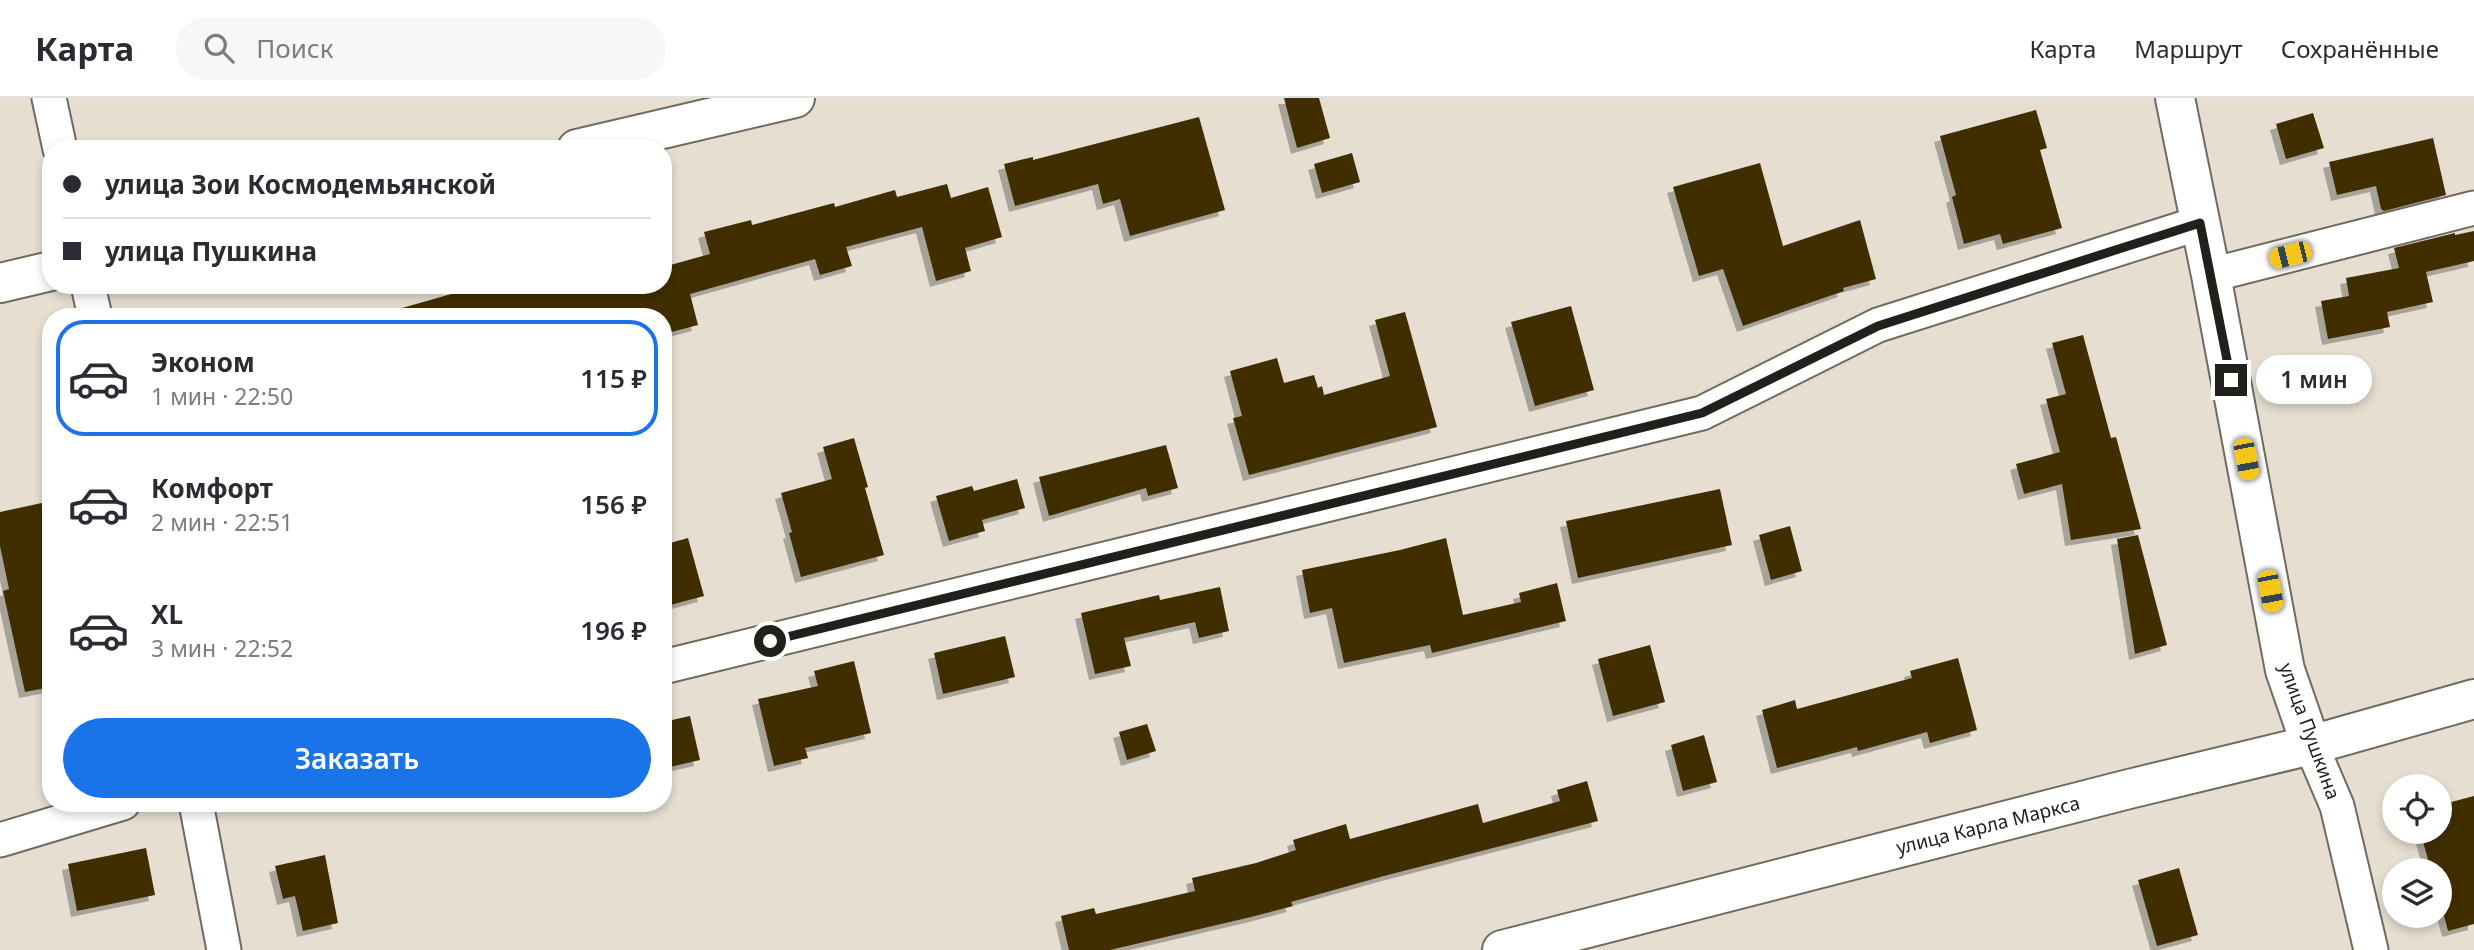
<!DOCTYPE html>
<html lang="ru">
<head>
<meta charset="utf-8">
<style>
  :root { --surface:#fff; --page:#f7f7f7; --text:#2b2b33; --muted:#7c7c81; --line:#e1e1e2; --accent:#1a73e8 }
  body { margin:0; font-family:"Noto Sans",sans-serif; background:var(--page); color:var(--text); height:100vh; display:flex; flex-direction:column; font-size:26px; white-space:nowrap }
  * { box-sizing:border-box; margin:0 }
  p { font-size:23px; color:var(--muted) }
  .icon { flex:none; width:38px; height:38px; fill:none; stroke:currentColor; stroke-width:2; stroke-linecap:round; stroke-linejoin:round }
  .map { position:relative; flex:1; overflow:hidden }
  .drawer { position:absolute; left:42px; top:210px; width:630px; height:504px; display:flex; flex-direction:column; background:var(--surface); border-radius:28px; box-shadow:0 4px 10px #0003 }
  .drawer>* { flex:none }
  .banner { position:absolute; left:42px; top:42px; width:630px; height:154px; border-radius:28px; box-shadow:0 4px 10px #0003; display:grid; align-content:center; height:154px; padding:0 21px; background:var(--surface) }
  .buttons { position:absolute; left:2382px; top:676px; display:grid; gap:14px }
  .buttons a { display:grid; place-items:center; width:70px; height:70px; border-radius:50%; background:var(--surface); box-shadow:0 4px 10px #0003; font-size:35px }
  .end { position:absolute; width:32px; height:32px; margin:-16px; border:9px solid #22201b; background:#fff; box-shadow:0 0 0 4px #fff }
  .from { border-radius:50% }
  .bubble { position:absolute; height:49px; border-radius:24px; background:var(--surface); box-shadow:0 4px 10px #0003; font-size:23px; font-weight:600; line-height:49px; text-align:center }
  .car { position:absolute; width:21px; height:42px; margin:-21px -10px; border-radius:9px; box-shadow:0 0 5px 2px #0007; background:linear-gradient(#f5c518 24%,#345 0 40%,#f5c518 0 76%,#345 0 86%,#f5c518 0) }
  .banner b { display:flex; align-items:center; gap:24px; height:66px; font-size:26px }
  .banner b+b { border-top:2px solid var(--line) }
  .banner i { width:18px; height:18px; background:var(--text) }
  ul { padding:12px 0 0; list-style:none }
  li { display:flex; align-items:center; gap:21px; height:116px; margin:0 14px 10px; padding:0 7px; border:4px solid transparent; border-radius:28px }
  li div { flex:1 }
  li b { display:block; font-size:26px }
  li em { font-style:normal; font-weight:600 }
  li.active { border-color:var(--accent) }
  li>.icon { width:63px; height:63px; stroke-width:1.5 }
  .cta { display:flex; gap:14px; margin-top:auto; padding:14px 21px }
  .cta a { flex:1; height:80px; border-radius:42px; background:var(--accent); color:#fff; font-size:28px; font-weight:600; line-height:80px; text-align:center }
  header { display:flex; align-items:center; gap:42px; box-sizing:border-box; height:98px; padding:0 35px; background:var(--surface); border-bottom:2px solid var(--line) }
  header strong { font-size:33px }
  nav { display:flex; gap:38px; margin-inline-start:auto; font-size:24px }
  .search { width:490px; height:63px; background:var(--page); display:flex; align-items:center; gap:18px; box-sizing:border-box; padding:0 24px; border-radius:38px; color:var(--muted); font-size:26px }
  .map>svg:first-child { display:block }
</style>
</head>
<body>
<header>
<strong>Карта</strong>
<div class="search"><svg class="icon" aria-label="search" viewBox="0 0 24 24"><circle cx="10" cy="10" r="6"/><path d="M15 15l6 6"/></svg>Поиск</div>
<nav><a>Карта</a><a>Маршрут</a><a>Сохранённые</a></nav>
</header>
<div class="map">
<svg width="2474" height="852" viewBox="0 0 2474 852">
  <defs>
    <filter id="shadow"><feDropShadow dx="-6" dy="6" stdDeviation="0" flood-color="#0004"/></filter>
  </defs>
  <rect width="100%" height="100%" fill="#e5ded1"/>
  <g fill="#3f2e04" filter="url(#shadow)">
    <path d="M1284,0H1319L1330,40L1297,50Z"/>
    <path d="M2036,12L2047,50L2040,52L2062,130L2003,146L2000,136L1964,146L1952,99L1956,97L1940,38Z"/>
    <path d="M2313,15L2324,50L2286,61L2276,26Z"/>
    <path d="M1199,19L1225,112L1130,138L1120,101L1103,106L1098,86L1015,108L1004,66L1033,59V62Z"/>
    <path d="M2433,40L2446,97L2384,113L2381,111L2376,88L2337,97L2329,64Z"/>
    <path d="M1352,55L1360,84L1322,95L1314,66Z"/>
    <path d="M1760,65L1783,148L1860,122L1876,181L1843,190L1844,193L1743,228L1723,171L1699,178L1673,89Z"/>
    <path d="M947,86L951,100L988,89L1002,139L965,150L971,173L936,183L922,129L846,149L852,168L820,177L815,161L690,196L698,227L664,236L663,219H592L590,211L562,219H404L402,210L483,187H663V169L710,156L704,134L751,122L752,127L834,105L835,109L895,92L897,99Z"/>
    <path d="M2474,133V163L2426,174L2433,204L2387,214L2390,229L2328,241L2321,203L2349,198L2346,180L2399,170L2394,150L2455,135V137Z"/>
    <path d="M1571,208L1594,292L1535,308L1511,224Z"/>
    <path d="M1405,214L1437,329L1249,377L1233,320L1242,318L1230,273L1277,260L1284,285L1314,277L1318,290L1322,288L1324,297L1390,278L1375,222Z"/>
    <path d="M2083,237L2111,340L2116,339L2141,431L2071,442L2062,386L2024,396L2016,366L2060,354L2046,301L2066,296L2052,245Z"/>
    <path d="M854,340L868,389L865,390L884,457L801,479L789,435L792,434L781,395L832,381L823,349Z"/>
    <path d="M1166,347L1178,390L1148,398L1146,390L1049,418L1039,379Z"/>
    <path d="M1017,381L1025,410L982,422L985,433L949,443L936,398L972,388L974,393Z"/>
    <path d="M1720,391L1732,447L1578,480L1566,423Z"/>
    <path d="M51,403V589L25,594L3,493L9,491L0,448V414Z"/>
    <path d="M1790,428L1802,473L1771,482L1759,437Z"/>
    <path d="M2138,437L2167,547L2135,556L2117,441Z"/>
    <path d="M688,440L704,498L663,509V447Z"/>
    <path d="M1446,440L1463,517L1521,504L1519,495L1557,485L1566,523L1432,555L1430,547L1344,565L1332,510L1310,515L1302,472L1400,452Z"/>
    <path d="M1220,489L1229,533L1199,540L1195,524L1124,540L1131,568L1095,576L1081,515L1159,497L1160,502Z"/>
    <path d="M1005,538L1015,579L943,596L934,555Z"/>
    <path d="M1650,547L1665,604L1613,618L1598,561Z"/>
    <path d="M1958,560L1977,632L1930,645L1927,634L1858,653L1857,649L1777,670L1762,612L1795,602L1797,611L1912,580L1910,573Z"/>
    <path d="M854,563L871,635L805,650L808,660L774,668L758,601L818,588L814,573Z"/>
    <path d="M690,618L700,662L670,669L663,638V624Z"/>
    <path d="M1147,626L1156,653L1127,662L1119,634Z"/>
    <path d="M1704,637L1717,684L1683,693L1671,647Z"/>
    <path d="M1587,683L1598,723L1384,778L1291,804L1293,808L1251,819L1110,852H1069L1061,818L1094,810L1096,816L1195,793L1192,780L1256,765L1296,752L1293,742L1346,726L1350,741L1478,706L1483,725L1560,703L1557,692Z"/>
    <path d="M2474,698V826L2448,833L2440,802V772H2431L2420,733H2440V707Z"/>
    <path d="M146,750L155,797L77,813L68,766Z"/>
    <path d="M325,757L338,825L303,833L295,798L283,801L275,768Z"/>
    <path d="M2179,770L2198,837L2157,848L2138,782Z"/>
  </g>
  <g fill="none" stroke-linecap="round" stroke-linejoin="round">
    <g stroke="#716b5f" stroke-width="37">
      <g id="street">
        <path d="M49,0L60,51"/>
        <path d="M2211,177L2474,110"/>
        <path d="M88,187L95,219"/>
        <path d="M663,569L1702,315L1878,227L2200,125"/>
        <path d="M2311,647L2337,708L2371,852"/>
        <path d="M196,705L224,852"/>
        <path d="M0,742L123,705"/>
      </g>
    </g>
    <g stroke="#716b5f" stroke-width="42">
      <g id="secondary">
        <path d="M2175,0L2211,177L2285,572L2311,647"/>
        <path d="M577,51L795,0"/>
        <path d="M0,185L51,173"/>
        <path d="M1502,852L2129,691L2311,647L2474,601"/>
      </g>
    </g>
    <use href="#street" stroke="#fff" stroke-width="33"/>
    <use href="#secondary" stroke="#fff" stroke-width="38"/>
  </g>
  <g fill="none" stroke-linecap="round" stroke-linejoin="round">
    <path stroke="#22201b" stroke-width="9" d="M770,543L1702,315L1878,228L2200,125L2231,282"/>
  </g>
  <g text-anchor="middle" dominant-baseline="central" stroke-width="7" stroke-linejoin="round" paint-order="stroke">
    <g font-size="19" fill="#22201b" stroke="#fff">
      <text transform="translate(2310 633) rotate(70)">улица Пушкина</text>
      <text transform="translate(1988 727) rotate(-14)">улица Карла Маркса</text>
    </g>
  </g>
</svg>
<div class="buttons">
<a><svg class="icon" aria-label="locate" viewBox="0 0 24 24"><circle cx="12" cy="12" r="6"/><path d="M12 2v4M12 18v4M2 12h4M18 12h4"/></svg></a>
<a><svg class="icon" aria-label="layers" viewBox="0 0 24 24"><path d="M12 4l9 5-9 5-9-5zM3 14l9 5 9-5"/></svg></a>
</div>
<i class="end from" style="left:770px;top:543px"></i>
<i class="end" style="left:2231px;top:282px"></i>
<div class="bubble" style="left:2256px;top:257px;width:116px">1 мин</div>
<i class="car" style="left:2290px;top:157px;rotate:256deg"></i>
<i class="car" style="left:2246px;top:361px;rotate:169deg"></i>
<i class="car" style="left:2270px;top:493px;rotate:169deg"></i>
<div class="banner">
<b><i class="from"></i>улица Зои Космодемьянской</b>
<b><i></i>улица Пушкина</b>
</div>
<section class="drawer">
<ul>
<li class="active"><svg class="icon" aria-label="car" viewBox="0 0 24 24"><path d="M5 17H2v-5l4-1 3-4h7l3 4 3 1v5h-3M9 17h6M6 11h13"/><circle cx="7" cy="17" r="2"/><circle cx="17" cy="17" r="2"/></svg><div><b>Эконом</b><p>1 мин · 22:50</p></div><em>115 ₽</em></li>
<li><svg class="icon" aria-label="car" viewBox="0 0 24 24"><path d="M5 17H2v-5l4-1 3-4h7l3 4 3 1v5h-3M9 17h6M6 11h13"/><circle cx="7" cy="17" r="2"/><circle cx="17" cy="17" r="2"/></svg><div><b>Комфорт</b><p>2 мин · 22:51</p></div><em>156 ₽</em></li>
<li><svg class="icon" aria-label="car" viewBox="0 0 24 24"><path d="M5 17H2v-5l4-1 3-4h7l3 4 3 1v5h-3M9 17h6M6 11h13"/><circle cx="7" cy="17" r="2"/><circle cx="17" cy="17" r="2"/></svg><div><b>XL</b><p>3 мин · 22:52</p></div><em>196 ₽</em></li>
</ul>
<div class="cta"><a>Заказать</a></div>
</section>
</div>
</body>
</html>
